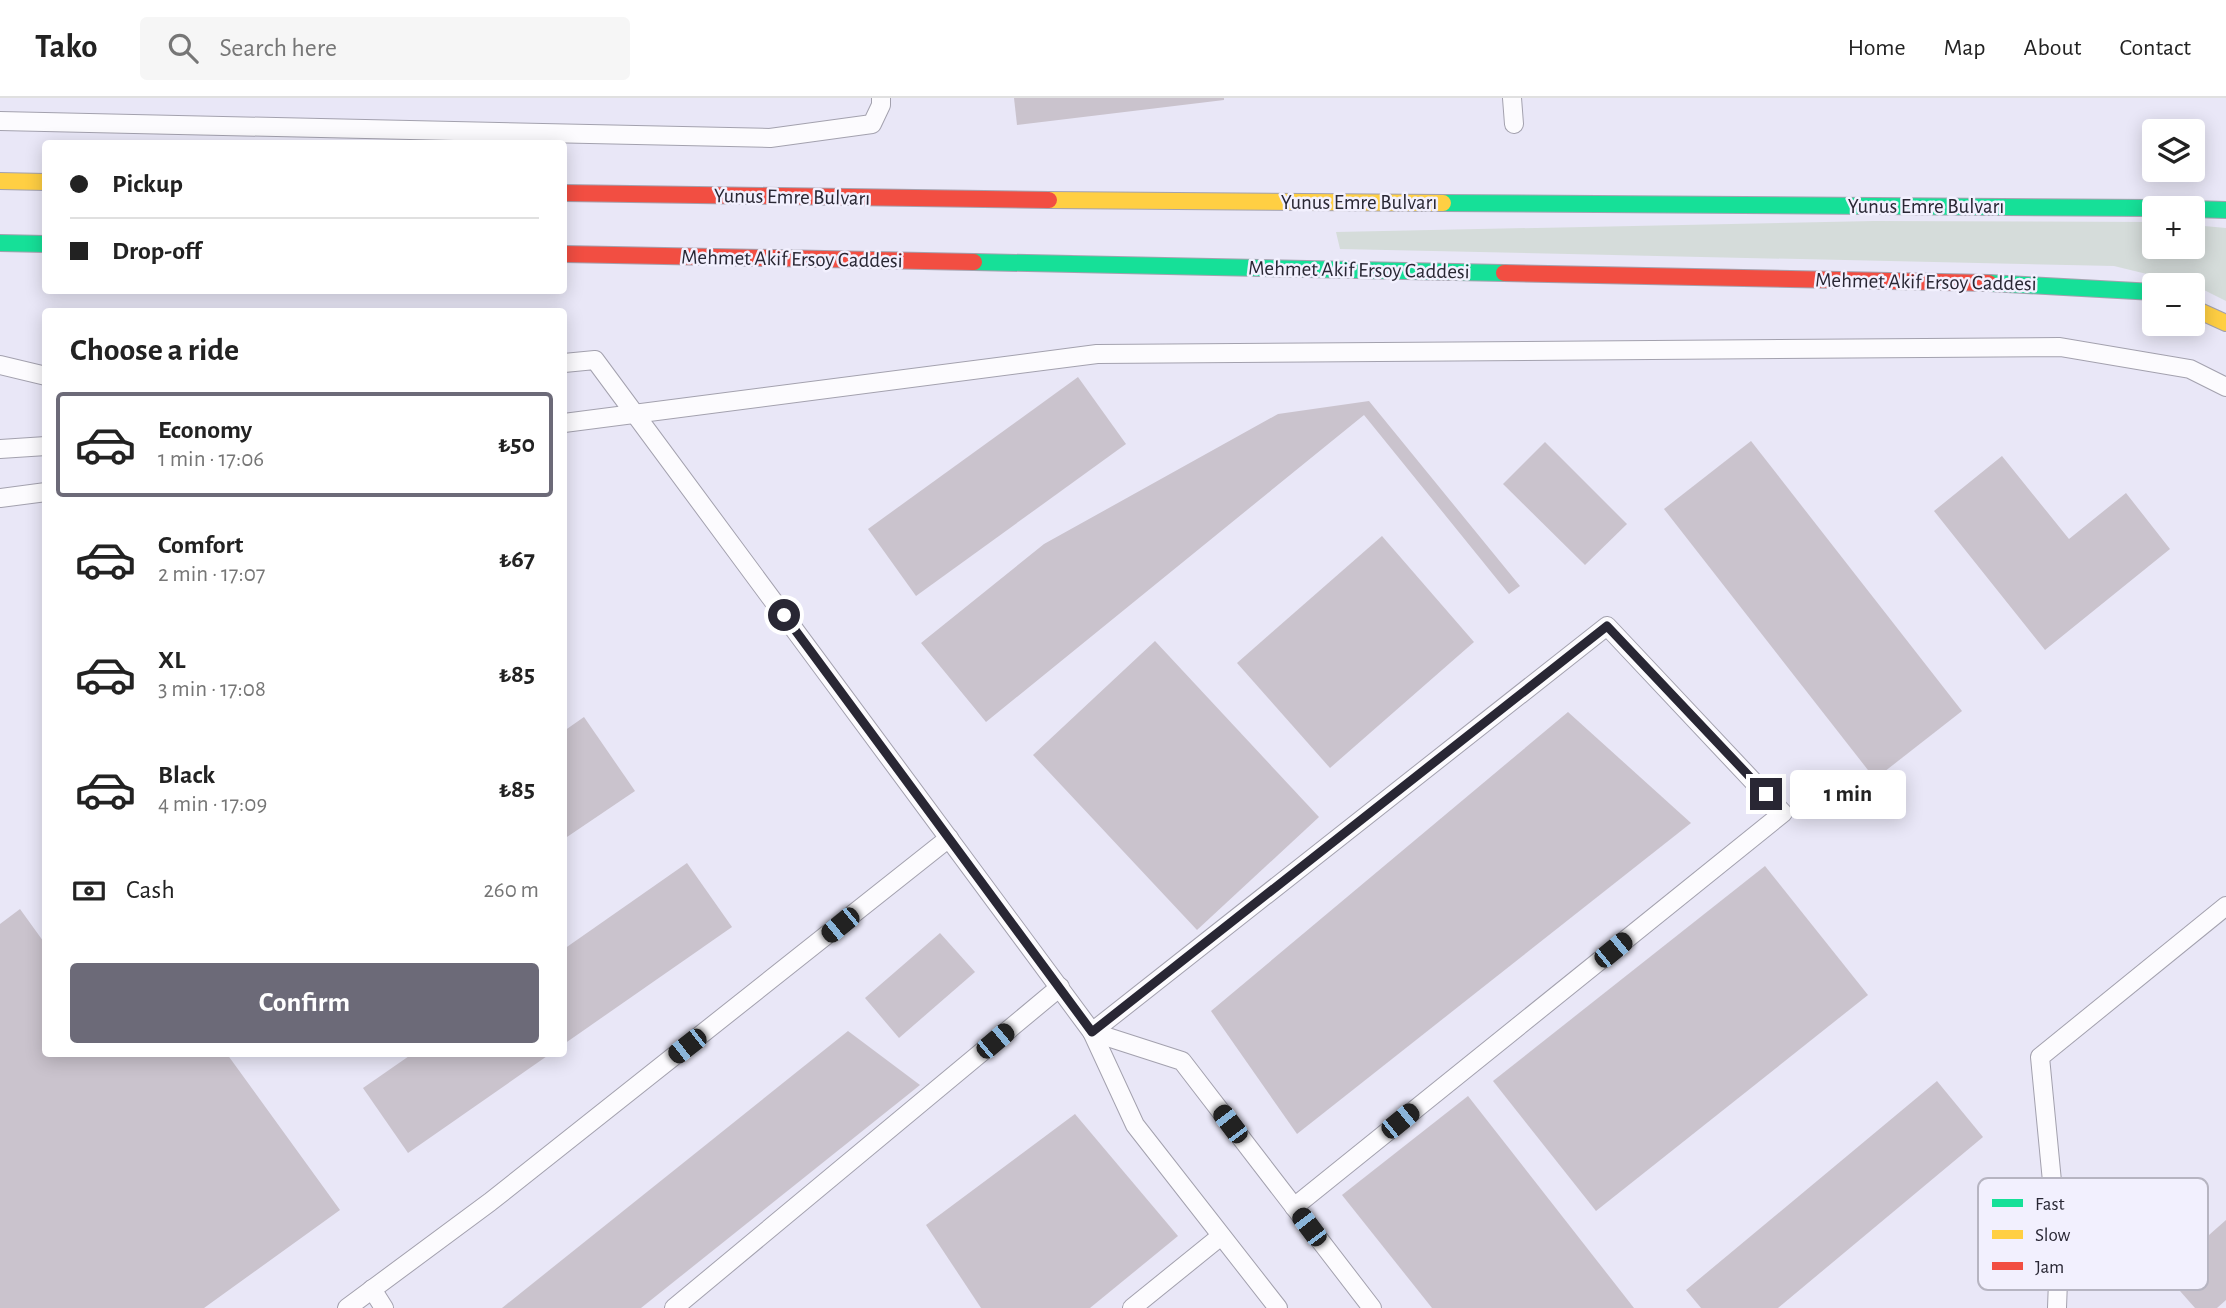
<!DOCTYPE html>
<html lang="en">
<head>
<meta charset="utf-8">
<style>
  :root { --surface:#fff; --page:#f6f6f6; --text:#222; --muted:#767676; --line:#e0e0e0; --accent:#6c6a78 }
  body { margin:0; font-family:"Alegreya Sans",sans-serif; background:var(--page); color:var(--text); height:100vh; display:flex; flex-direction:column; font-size:26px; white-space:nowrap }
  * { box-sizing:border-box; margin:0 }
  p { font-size:23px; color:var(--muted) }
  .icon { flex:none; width:38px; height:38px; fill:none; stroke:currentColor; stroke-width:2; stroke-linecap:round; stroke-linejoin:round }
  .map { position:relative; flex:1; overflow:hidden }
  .drawer { position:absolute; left:42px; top:210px; width:525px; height:749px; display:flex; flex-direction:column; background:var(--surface); border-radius:7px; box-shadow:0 4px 18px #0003 }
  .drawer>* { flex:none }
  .banner { position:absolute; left:42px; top:42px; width:525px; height:154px; border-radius:7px; box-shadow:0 4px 18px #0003; display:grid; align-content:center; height:154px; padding:0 28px; background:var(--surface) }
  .controls { position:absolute; left:2142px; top:21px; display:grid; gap:14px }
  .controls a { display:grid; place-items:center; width:63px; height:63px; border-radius:7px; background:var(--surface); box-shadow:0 4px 18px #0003; font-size:35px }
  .end { position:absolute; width:32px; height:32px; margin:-16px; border:9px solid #292734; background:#fff; box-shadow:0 0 0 4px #fff }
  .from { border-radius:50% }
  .bubble { position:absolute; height:49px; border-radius:7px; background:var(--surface); box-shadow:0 4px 18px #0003; font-size:23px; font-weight:700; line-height:49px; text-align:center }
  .car { position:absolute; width:21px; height:42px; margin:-21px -10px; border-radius:9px; box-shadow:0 0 5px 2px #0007; background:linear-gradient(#222 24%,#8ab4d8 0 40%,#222 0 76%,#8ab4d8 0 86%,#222 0) }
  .banner b { display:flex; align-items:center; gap:24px; height:66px; font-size:26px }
  .banner b+b { border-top:2px solid var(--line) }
  .banner i { width:18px; height:18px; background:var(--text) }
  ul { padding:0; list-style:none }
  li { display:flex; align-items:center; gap:21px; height:105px; margin:0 14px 10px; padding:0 14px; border:4px solid transparent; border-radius:7px }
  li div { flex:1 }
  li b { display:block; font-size:26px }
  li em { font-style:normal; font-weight:700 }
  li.active { border-color:var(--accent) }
  li>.icon { width:63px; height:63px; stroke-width:1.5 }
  h2 { padding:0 28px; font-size:32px; line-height:84px }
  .pay { display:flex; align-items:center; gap:18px; height:77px; padding:0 28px; font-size:26px }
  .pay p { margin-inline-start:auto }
  .action { display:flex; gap:14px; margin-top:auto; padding:14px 28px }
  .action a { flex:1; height:80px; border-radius:7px; background:var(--accent); color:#fff; font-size:28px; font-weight:700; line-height:80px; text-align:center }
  header { display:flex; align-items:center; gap:42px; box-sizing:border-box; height:98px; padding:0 35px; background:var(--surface); border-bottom:2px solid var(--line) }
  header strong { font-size:33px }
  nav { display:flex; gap:38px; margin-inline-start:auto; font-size:24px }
  .search { width:490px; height:63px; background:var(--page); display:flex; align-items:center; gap:18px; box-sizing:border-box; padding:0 24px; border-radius:7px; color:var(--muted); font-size:26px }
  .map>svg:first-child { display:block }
</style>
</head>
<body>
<header>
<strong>Tako</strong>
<div class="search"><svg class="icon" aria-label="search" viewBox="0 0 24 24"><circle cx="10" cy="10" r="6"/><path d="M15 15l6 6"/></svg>Search here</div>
<nav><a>Home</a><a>Map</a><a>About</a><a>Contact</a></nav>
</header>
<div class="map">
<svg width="2226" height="1210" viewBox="0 0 2226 1210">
  <rect width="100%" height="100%" fill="#e9e7f7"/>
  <path fill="#d5dcda" d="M1874,123L2154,124V149H2193V127L2226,130V203L2196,188L2114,168L1340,151L1336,134Z"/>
  <g fill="#cac3cd">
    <path d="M1014,0H1224V2L1017,27Z"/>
    <path d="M1078,279L1126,346L916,498L868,431Z"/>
    <path d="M1369,303L1520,488L1509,496L1364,317L986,624L921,545L1044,446L1278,316Z"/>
    <path d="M1751,343L1962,613L1875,681L1664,411Z"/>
    <path d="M1545,344L1627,426L1585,467L1503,386Z"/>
    <path d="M2002,358L2069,441L2126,395L2170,451L2045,552L1934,413Z"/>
    <path d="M1382,438L1474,544L1330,670L1237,565Z"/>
    <path d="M1155,543L1319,719L1197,832L1033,657Z"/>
    <path d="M1568,614L1691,725L1297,1036L1211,913Z"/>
    <path d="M584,619L635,693L564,741V633Z"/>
    <path d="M687,765L732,829L564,946V851Z"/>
    <path d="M1765,768L1868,897L1596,1113L1493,983Z"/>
    <path d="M20,811L46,847V956H227L340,1112L204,1210H0V826Z"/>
    <path d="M940,835L975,874L899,940L865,900Z"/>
    <path d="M848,933L920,987L641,1210H502Z"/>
    <path d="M412,956H550L408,1055L363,990Z"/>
    <path d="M1937,983L1983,1039L1778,1210H1701L1686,1192Z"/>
    <path d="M1468,998L1634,1210H1432L1342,1097Z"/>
    <path d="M1075,1016L1178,1138L1090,1210H981L926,1127Z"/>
    <path d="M2226,1122V1202L2217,1210H2195L2165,1176Z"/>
  </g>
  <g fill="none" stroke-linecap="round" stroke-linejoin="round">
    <g stroke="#a3a1ae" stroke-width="20">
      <g id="lane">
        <path d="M1512,0L1514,26"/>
        <path d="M0,23L770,40L872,26L881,7V0"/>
        <path d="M564,265L595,262L1092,934L1135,1027L1278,1210"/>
        <path d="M0,267L46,278"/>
        <path d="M564,325L1097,256L2060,249L2190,271L2226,289"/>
        <path d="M0,351L46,348"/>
        <path d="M0,400L46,394"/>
        <path d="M1092,934L1607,528L1783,715L1294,1109"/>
        <path d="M1092,934L1182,963L1372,1210"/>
        <path d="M372,1191L384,1210"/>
        <path d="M347,1210L490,1104L949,740"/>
        <path d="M674,1210L1060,889"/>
        <path d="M1132,1210L1221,1138"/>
        <path d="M2057,1210L2059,1156L2040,959L2226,808"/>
      </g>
    </g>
    <g stroke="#a3a1ae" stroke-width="18">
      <g id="fast">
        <path d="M1443,105L2154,110"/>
        <path d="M2193,111L2226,112"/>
        <path d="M0,145L46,146"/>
        <path d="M974,164L1504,175"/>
        <path d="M1989,185L2154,194"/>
      </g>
    </g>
    <g stroke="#a3a1ae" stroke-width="18">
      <g id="slow">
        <path d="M0,83L46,84"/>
        <path d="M1049,102L1443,105"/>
        <path d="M2193,210L2226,225"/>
      </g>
    </g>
    <g stroke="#a3a1ae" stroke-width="18">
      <g id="jam">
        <path d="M564,95L1049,102"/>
        <path d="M564,156L974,164"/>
        <path d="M1504,175L1989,185"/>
      </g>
    </g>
    <use href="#lane" stroke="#fcfbfe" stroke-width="18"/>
    <use href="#fast" stroke="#16e098" stroke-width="16"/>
    <use href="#slow" stroke="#ffcf43" stroke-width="16"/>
    <use href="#jam" stroke="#f24e42" stroke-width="16"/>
  </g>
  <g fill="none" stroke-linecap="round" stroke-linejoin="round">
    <path stroke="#292734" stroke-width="9" d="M784,517L1092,934L1607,528L1766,696"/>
  </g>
  <g text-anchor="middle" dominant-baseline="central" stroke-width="5" stroke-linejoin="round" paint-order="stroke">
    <g font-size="21" fill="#292734" stroke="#f2f0fe">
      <text transform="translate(792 99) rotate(1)">Yunus Emre Bulvarı</text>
      <text x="1359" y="104">Yunus Emre Bulvarı</text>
      <text x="1926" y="108">Yunus Emre Bulvarı</text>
      <text transform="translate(792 161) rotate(1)">Mehmet Akif Ersoy Caddesi</text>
      <text transform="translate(1359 172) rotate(1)">Mehmet Akif Ersoy Caddesi</text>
      <text transform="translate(1926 184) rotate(1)">Mehmet Akif Ersoy Caddesi</text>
    </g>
  </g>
  <rect x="1978" y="1080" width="230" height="112" rx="10" fill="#f2f0fe" stroke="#b6b4c1" stroke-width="2"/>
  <rect x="1992" y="1101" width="31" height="8" fill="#16e098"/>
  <rect x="1992" y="1132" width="31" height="9" fill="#ffcf43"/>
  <rect x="1992" y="1164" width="31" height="8" fill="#f24e42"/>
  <g font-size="19" fill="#292734">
    <text x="2035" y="1112">Fast</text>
    <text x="2035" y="1143">Slow</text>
    <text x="2035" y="1175">Jam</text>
  </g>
</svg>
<div class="controls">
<a><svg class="icon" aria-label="layers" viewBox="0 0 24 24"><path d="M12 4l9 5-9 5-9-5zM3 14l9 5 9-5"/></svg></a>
<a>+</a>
<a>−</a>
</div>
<i class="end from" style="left:784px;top:517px"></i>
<i class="end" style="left:1766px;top:696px"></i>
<div class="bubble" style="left:1790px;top:672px;width:116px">1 min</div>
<i class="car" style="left:840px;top:827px;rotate:231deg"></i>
<i class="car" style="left:1613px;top:852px;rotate:51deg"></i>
<i class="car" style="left:995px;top:943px;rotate:50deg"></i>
<i class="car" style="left:687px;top:948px;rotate:232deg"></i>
<i class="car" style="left:1400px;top:1023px;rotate:51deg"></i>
<i class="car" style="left:1230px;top:1026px;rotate:323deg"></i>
<i class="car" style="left:1309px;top:1129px;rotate:323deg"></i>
<div class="banner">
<b><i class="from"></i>Pickup</b>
<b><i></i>Drop-off</b>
</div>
<section class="drawer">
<h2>Choose a ride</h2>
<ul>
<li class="active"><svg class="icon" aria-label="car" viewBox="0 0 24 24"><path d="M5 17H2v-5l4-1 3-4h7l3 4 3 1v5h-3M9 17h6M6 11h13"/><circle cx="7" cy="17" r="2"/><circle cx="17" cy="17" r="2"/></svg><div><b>Economy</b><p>1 min · 17:06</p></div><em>₺50</em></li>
<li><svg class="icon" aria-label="car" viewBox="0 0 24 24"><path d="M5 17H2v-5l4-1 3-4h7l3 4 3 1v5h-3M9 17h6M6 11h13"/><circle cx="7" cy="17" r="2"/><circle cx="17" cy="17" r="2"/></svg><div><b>Comfort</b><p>2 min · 17:07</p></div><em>₺67</em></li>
<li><svg class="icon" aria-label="car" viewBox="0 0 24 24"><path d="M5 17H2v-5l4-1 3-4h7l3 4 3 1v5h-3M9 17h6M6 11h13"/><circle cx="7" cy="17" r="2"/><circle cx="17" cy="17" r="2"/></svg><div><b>XL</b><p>3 min · 17:08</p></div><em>₺85</em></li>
<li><svg class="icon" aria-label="car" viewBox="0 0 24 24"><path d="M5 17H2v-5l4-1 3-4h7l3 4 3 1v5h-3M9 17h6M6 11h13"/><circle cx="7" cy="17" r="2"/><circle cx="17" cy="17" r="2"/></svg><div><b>Black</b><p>4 min · 17:09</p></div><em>₺85</em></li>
</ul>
<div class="pay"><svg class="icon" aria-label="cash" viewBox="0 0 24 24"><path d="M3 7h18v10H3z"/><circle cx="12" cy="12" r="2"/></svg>Cash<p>260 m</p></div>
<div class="action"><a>Confirm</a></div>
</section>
</div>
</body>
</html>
